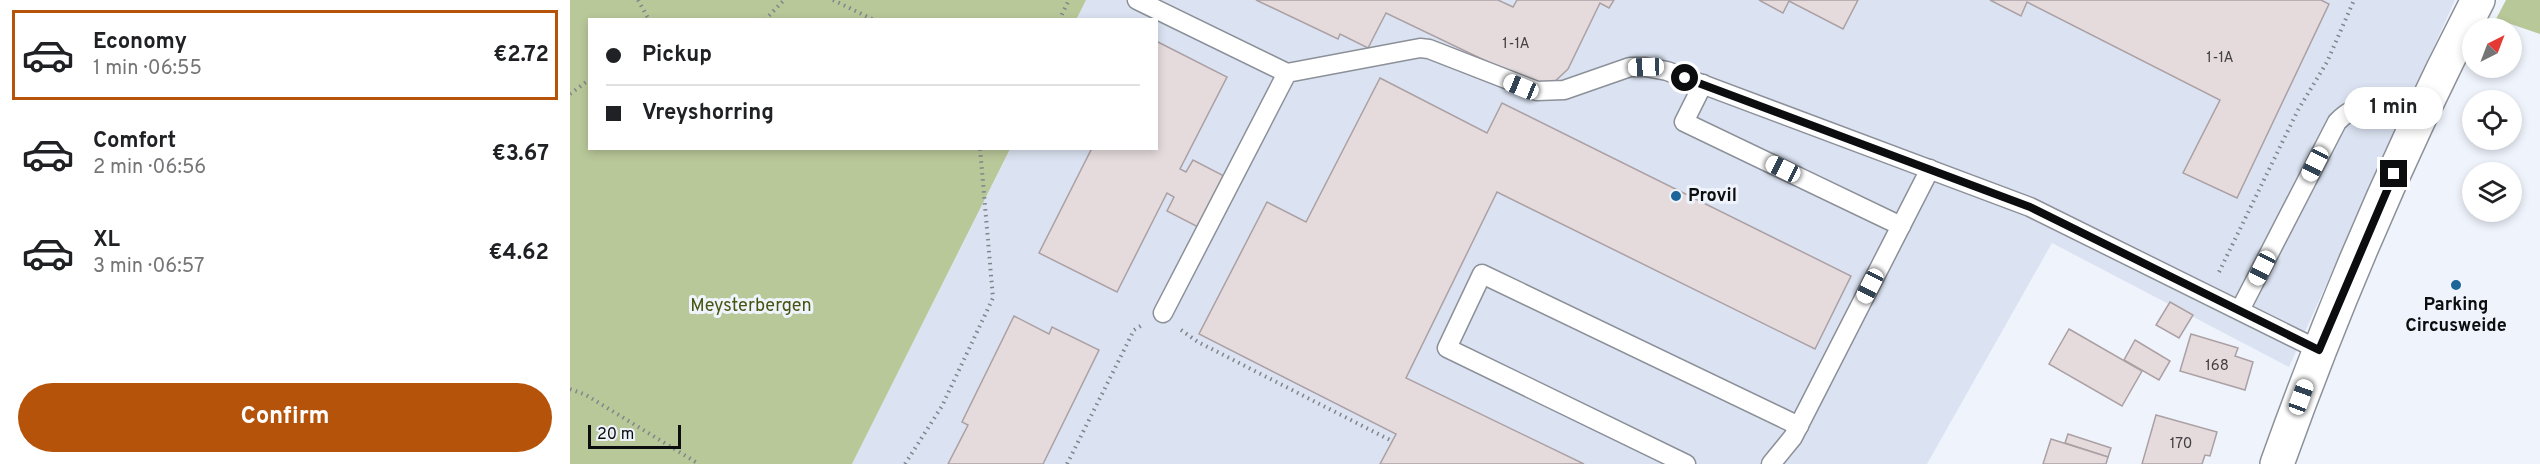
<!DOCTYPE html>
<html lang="en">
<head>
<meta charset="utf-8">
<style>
  :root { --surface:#fff; --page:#f6f6f6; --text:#202124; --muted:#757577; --line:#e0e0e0; --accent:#b45309 }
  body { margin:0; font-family:Overpass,sans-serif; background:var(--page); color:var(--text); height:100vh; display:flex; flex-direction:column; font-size:22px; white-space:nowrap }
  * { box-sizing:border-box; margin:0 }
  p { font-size:20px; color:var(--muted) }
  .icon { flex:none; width:33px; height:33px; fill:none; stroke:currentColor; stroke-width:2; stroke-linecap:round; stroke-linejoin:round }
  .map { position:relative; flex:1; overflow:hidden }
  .sheet { display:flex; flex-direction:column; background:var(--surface); width:570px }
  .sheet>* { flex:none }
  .hud { position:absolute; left:18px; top:18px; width:570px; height:132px; border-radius:0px; box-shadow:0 3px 9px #0003; display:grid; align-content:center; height:132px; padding:0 18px; background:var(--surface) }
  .needle { width:39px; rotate:42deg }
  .fabs { position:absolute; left:1892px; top:18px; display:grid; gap:12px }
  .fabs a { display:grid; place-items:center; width:60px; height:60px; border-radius:50%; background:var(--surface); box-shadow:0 3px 9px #0003; font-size:30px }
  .scale { position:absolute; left:18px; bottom:15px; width:93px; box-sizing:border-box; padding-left:6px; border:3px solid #0b0d0f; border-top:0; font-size:16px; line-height:21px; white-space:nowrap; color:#0b0d0f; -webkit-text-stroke:4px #eff3fc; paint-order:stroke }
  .end { position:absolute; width:27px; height:27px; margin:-14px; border:8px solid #0b0d0f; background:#fff; box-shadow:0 0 0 3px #fff }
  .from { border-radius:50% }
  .bubble { position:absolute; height:42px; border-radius:21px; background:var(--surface); box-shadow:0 3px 9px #0003; font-size:20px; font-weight:700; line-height:42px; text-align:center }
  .car { position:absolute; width:18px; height:36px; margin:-18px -9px; border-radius:8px; box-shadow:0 0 4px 2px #0007; background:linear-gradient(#fff 24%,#345 0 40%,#fff 0 76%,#345 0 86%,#fff 0) }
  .hud b { display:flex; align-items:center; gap:21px; height:57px; font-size:22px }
  .hud b+b { border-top:2px solid var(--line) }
  .hud i { width:15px; height:15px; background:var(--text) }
  ul { padding:10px 0 0; list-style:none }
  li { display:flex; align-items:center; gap:18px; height:90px; margin:0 12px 9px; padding:0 6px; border:3px solid transparent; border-radius:0px }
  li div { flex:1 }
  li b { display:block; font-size:22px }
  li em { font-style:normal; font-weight:700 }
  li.selected { border-color:var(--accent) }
  li>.icon { width:54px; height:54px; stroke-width:1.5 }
  .button { display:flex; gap:12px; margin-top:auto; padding:12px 18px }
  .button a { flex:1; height:69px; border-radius:36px; background:var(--accent); color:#fff; font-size:24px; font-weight:700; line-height:69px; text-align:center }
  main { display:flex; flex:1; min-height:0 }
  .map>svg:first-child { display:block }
</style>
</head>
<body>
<main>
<section class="sheet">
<ul>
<li class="selected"><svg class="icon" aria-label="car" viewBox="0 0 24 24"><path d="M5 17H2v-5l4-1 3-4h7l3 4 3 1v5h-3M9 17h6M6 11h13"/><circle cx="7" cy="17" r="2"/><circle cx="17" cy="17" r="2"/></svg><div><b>Economy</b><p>1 min · 06:55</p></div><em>€2.72</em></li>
<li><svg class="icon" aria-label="car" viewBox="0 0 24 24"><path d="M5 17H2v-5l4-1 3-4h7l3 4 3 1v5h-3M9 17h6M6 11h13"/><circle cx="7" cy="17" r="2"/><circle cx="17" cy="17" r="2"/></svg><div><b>Comfort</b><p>2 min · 06:56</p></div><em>€3.67</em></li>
<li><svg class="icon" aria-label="car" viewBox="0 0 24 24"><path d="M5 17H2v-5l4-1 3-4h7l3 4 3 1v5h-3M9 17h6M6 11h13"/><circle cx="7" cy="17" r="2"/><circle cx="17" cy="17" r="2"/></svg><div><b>XL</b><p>3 min · 06:57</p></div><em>€4.62</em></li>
</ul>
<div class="button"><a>Confirm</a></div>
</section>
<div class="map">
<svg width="1970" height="464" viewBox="0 0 1970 464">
  <rect width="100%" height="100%" fill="#eff3fc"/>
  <path fill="#dbe3f2" d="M516,0H1885L1719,367L1482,243L1357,464H282L440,149L586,148V20L506,19Z"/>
  <g fill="#b9c899">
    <path d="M0,0H516L506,20H20V148L440,149L282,464H0Z"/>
    <path d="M1936,0H1970V34L1926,19Z"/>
  </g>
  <g fill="#e5dbdd" stroke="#aba0a3" stroke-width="1.5">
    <path d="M686,0H928L943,7L947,0H1044L1039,8L1030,3L998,69L981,85L962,83L816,13L798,48L770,34L768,39Z"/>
    <path d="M1189,0H1288L1273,29L1219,1L1213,13Z"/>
    <path d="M1420,0H1751L1759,4L1667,198L1613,173L1650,100L1457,2L1451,16Z"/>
    <path d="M586,41L657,77L610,169L616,172L623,160L656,177L630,228L597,211L604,197L597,193L547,292L469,253L522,148H586Z"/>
    <path d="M810,78L917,133L932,103L1281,276L1245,349L927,192L836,378L1014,464H810L826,434L629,334L697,202L736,222Z"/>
    <path d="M1600,302L1623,315L1609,338L1586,325Z"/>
    <path d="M444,316L479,334L482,327L529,350L473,464H378L398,425L392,422Z"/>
    <path d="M1499,329L1572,371L1552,406L1479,364Z"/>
    <path d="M1621,334L1668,348L1665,356L1683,362L1675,390L1610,371Z"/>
    <path d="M1565,340L1600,361L1589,380L1554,360Z"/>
    <path d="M1586,415L1647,432L1640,456L1635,455L1632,464H1572Z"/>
    <path d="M1498,434L1541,448L1538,457L1495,443Z"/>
    <path d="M1481,439L1538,457L1536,464H1473Z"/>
  </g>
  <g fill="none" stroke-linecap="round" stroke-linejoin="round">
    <g stroke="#8c9098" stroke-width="21">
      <g id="lane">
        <path d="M567,0L717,73"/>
        <path d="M1133,84L1114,122L1331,226"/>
        <path d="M1670,310L1767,122C1793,94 1817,111 1848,121"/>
        <path d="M593,313L717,73L850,48L859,49L967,91L994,90L1060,67H1076L1097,71L1460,207L1749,350"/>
        <path d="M1116,464L877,348L912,274L1229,426"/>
        <path d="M1201,464L1223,437L1360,169"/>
      </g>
    </g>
    <g stroke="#8c9098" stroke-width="36">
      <path id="street" d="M1707,464C1764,305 1830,150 1908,0"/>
    </g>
    <g stroke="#81848a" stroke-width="4" stroke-dasharray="1.5 4.5" stroke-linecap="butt">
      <path d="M68,0L79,20"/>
      <path d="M263,0L304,20"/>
      <path d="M195,20L214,0"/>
      <path d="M489,20L499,0"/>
      <path d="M0,94L20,79"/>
      <path d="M1649,272L1728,110L1757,62L1784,0"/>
      <path d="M611,330L628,342L822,441"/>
      <path d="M0,389L16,395L129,464"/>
      <path d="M335,464L372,406L423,298L410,148"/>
      <path d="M497,464L564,330L574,324"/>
    </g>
    <use href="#lane" stroke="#fff" stroke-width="18"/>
    <use href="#street" stroke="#fff" stroke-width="33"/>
  </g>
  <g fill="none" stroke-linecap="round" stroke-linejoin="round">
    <path stroke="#0b0d0f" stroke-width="8" d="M1115,78L1460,207L1749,350L1824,174"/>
  </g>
  <g fill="#1c6598" stroke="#eff3fc" stroke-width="2">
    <circle cx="1106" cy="196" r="6"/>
    <circle cx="1886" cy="285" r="6"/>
  </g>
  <g text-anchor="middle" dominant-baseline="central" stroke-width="6" stroke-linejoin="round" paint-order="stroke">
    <g font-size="15" fill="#424042">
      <text x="946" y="44">1-1A</text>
      <text x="1650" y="58">1-1A</text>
      <text x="1647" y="366">168</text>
      <text x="1611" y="444">170</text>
    </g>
    <g font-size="18" font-weight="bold" fill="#0b0d0f" stroke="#eff3fc" text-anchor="start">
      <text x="1118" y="196">Provil</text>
      <text x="1886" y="305" text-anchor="middle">Parking<tspan x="1886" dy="21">Circusweide</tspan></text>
    </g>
    <g font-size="18" fill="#45550f" stroke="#eff3fc">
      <text x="181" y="306">Meysterbergen</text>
    </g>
  </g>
</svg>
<div class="fabs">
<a><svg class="needle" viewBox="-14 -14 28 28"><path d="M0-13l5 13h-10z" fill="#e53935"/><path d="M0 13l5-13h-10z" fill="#757577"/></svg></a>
<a><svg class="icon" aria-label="locate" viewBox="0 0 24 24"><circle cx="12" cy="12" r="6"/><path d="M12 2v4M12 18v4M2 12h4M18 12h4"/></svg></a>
<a><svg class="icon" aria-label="layers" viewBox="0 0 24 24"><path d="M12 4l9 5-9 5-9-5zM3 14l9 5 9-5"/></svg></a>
</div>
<div class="scale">20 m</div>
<i class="end from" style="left:1115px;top:78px"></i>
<i class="end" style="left:1824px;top:174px"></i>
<div class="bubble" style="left:1774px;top:87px;width:99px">1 min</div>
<i class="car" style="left:1076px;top:67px;rotate:268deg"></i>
<i class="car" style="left:951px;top:87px;rotate:292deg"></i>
<i class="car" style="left:1745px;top:164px;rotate:207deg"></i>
<i class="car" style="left:1213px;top:169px;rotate:296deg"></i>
<i class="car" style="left:1692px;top:268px;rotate:207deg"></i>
<i class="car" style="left:1300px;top:286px;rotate:207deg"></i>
<i class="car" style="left:1731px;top:397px;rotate:20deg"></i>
<div class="hud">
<b><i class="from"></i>Pickup</b>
<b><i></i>Vreyshorring</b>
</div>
</div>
</main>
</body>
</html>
